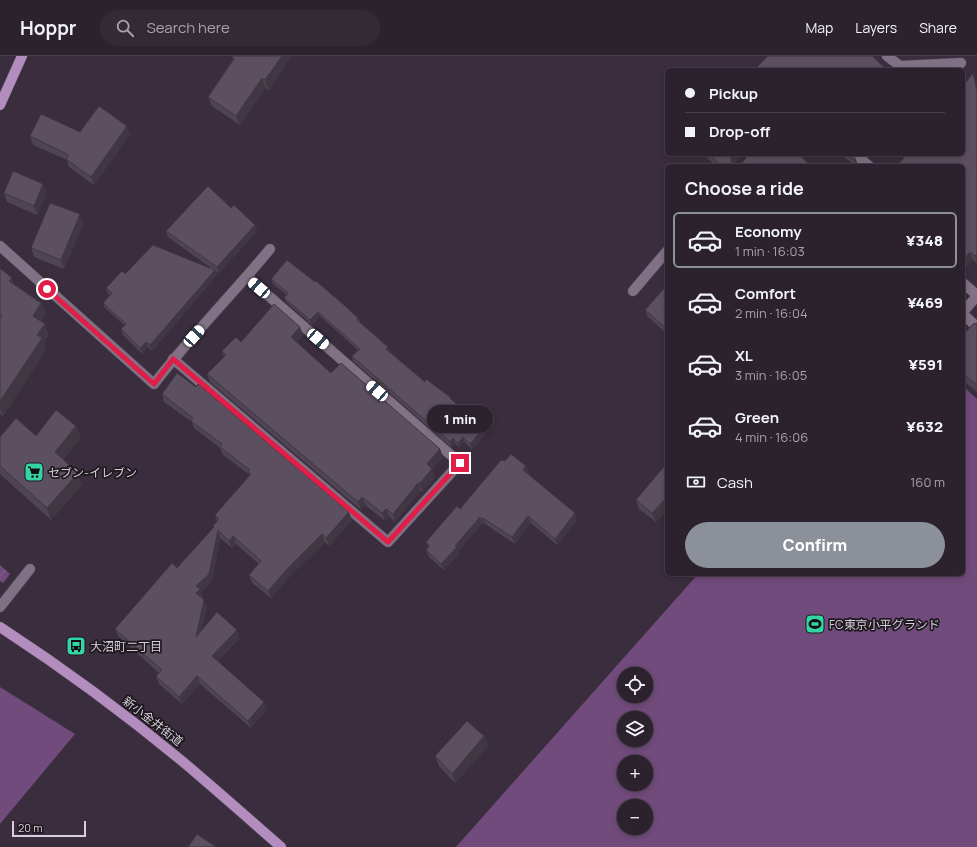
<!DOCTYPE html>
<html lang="en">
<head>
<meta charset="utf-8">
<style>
  :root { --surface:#2c222e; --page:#342a36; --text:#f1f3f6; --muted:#a6a4aa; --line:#483f4a; --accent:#8c9099 }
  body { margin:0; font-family:Manrope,"Noto Sans JP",sans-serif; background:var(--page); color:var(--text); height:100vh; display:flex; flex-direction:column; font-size:15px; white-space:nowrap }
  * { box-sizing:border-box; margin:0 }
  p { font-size:13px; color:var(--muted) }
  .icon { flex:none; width:22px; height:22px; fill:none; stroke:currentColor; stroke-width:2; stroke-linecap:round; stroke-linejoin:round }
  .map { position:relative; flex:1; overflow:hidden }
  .sheet { position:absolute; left:665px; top:108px; width:300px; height:412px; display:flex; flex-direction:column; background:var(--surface); border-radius:6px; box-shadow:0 2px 6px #0003,0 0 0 1px var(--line) }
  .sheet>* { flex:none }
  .top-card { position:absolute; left:665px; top:12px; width:300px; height:88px; border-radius:6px; box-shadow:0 2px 6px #0003,0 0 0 1px var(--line); display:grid; align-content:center; height:88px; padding:0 20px; background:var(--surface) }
  .controls { position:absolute; left:617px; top:611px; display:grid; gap:8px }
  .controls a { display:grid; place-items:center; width:36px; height:36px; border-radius:50%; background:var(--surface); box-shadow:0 2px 6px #0003,0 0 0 1px var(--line); font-size:20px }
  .scale { position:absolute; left:12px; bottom:10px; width:74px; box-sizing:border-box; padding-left:4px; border:2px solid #d6ced9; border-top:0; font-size:11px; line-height:14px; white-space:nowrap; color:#d6ced9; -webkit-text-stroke:3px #1e181f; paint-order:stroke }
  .end { position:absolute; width:18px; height:18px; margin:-9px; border:5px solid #e11d48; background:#fff; box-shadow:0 0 0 2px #fff }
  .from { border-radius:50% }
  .bubble { position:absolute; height:28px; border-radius:14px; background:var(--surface); box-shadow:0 2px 6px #0003,0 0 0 1px var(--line); font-size:13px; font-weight:800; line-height:28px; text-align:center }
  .car { position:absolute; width:12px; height:24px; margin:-12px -6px; border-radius:5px; box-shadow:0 0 3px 1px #0007; background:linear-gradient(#fff 24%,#345 0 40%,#fff 0 76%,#345 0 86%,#fff 0) }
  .top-card b { display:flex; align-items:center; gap:14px; height:38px; font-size:15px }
  .top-card b+b { border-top:1px solid var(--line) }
  .top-card i { width:10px; height:10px; background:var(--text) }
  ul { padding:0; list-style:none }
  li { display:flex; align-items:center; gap:12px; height:56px; margin:0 8px 6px; padding:0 12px; border:2px solid transparent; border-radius:6px }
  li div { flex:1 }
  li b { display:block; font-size:15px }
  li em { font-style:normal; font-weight:800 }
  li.active { border-color:var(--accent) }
  li>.icon { width:36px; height:36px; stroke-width:1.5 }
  h2 { padding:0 20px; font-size:18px; line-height:48px }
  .pay { display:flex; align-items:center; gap:10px; height:44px; padding:0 20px; font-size:15px }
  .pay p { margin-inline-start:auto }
  .cta { display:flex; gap:8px; margin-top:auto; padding:8px 20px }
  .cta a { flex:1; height:46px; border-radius:24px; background:var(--accent); color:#fff; font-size:16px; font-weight:800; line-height:46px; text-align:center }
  header { display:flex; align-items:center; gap:24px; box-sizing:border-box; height:56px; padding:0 20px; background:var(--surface); border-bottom:1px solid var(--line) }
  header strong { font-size:19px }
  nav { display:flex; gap:22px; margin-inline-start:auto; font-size:14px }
  .search { width:280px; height:36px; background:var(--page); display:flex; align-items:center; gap:10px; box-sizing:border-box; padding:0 14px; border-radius:22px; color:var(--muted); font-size:15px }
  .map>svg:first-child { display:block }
</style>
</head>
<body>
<header>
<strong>Hoppr</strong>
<div class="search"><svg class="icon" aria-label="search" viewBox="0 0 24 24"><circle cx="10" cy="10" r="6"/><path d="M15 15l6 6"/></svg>Search here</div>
<nav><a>Map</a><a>Layers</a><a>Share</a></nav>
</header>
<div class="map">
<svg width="977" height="791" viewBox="0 0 977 791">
  <defs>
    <pattern id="garden-furrows" width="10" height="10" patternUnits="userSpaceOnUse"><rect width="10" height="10" fill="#704b7b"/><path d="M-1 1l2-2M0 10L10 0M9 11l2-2" fill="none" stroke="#84648d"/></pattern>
  </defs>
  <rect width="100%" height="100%" fill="#3a2d3d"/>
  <path fill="url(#garden-furrows)" d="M0,509L10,518L3,527L0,525Z"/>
  <g fill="#704b7b" fill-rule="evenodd">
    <path d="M963,330L977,343V791H456L698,518H963ZM624,618H646V640H624ZM624,662H646V684H624ZM624,706H646V728H624ZM624,750H646V772H624Z"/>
    <path d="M0,631L75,678L0,768Z"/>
  </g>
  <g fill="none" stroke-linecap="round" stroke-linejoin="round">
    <g stroke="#544957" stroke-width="11">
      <g id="minor">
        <path d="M887,0L900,10L961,7"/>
        <path d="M855,98L869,110"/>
        <path d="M0,190L154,328C190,281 232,239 270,193"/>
        <path d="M963,227L977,239"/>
        <path d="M633,235L667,195"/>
        <path d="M963,256L977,240"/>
        <path d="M963,258L977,271"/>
        <path d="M173,303L388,486L460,407L247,221"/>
        <path d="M0,551L30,513"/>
      </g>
    </g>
    <g stroke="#544957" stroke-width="11">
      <g id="major">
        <path d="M0,49L22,0"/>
        <path d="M0,571C63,612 124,657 182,705C215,733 248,762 281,791"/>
      </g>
    </g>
    <use href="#minor" stroke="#807184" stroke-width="10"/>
    <use href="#major" stroke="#b48dbf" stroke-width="10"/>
  </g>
  <g fill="#4f4453">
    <path d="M232,0H291L269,34L266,32L240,69L212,50L208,41L233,3Z"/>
    <path d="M885,12L886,14H754Z"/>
    <path d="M973,17L977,29V207L972,203L968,209H967L963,213V98Z"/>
    <path d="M80,76L130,78L94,129L69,111L67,104L33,89L30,80Z"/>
    <path d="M703,98H742L734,108L736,109L811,110H716Z"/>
    <path d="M841,98H852L855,102L858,109L857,110H855Z"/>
    <path d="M4,137L47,138L37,159L7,146Z"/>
    <path d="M231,152L255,169L257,175L219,217L216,215L217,219L152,295L148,291L142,298L123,279L121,273L125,270L105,252L103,247L110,239L108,238L106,232L125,218L211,212L168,181L166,175Z"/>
    <path d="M83,168L64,213L34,201L31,192Z"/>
    <path d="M0,212L14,229L41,247L46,258L41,265L49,279L44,287L46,294L3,360L0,358Z"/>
    <path d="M271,223L358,262L360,266L388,291L390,295L389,296L425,326L451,343L483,373L485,378L472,393L464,386L459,391L455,387L451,391L353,305L352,300L358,294L320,260L312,269L286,246L284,242L287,239L273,228Z"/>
    <path d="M667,229V278L648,261L645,254Z"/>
    <path d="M977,267V336L963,324V279Z"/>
    <path d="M303,279L297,286L331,317L440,393L443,401L432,413L435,421L422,436L420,435L395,466L389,460L385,465L365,449L361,454L210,326L207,318L224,301L222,295L241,286Z"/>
    <path d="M162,338L352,464L329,490L325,486L289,521L271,542L252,527L249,519L259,508L236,488L232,492L220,482L212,525L201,536L203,541L202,542L207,551L202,574L240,582L218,605L267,653L251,672L200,628L182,648L159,628L156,620L159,617L118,580L115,573L177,512L214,472L213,470L217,465L215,459L250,419L223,399L220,392L194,372L192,366L164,346Z"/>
    <path d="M76,370L81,382L63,404L82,429L51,464L0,418V381L36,380Z"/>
    <path d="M667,407V454L656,466L639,453L636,444Z"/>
    <path d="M526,410L529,416L528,418L575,457L577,464L557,489L531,467L515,488L485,468L484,469L482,467L458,496L459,498L444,514L429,501L426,494L429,492L426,486L460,453Z"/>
    <path d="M484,680L488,690L455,727L439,710L435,700Z"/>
  </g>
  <g fill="#403743">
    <path d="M282,0H291L269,34L265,24Z"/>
    <path d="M973,17L976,24L977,29V35Z"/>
    <path d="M262,22L266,32L240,69L236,60Z"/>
    <path d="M127,70L130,78L94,129L91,121Z"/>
    <path d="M734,98H742L734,109L731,105V101Z"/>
    <path d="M855,102L858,109L857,110H856L854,104Z"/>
    <path d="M43,128L47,138L37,159L34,150Z"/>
    <path d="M80,158L83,168L64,213L61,204Z"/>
    <path d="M255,169L257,175L219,217L217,211Z"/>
    <path d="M970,196L972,203L968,209L965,202Z"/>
    <path d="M977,198V206L975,200Z"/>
    <path d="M964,201L967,209L963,213V203Z"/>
    <path d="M215,214L217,219L152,295L150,289Z"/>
    <path d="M12,222L16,233L9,225Z"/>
    <path d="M41,247L46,258L37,272L33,260Z"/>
    <path d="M318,256L320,260L312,269L310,264Z"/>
    <path d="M45,268L49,279L44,287L46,294L3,360L0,352V345L37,279Z"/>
    <path d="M300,271L303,279L294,289L291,281Z"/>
    <path d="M146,286L148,291L142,298L140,292Z"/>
    <path d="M388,291L390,295L387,298L386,293Z"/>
    <path d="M76,370L81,382L59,409L55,396Z"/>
    <path d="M483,373L485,378L472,393L470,388Z"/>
    <path d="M463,381L464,386L459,391L458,387Z"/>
    <path d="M453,382L455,387L451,391L450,386Z"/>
    <path d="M440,393L443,401L432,413L435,421L422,436L419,428L427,408Z"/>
    <path d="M526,410L529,416L525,420L523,414Z"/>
    <path d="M78,417L82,429L51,464L47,452Z"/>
    <path d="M418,427L420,435L395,466L393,458Z"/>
    <path d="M362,441L365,449L361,454L358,446Z"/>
    <path d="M667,441V454L656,466L652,457Z"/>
    <path d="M386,453L389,460L385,465L382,457Z"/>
    <path d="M349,456L352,464L329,490L326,482Z"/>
    <path d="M575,457L577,464L557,489L555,483Z"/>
    <path d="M528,460L531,467L515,488L512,481Z"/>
    <path d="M480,461L482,467L458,496L459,498L444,514L441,508L455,490Z"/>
    <path d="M483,462L485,468L484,469L482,463Z"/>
    <path d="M218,474L220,482L212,525L201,536L203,541L199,544L196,537V530Z"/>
    <path d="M322,478L325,486L289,521L271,542L268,535L286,514Z"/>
    <path d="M233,480L236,488L232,492L229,485Z"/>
    <path d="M204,544L207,551L199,589L196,581Z"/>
    <path d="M237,574L240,582L215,608L212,600Z"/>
    <path d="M197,620L200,628L182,648L179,641Z"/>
    <path d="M264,646L267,653L251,672L248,665Z"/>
    <path d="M484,680L488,690L455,727L452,718Z"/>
  </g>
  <g fill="#5c4f60" stroke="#403743">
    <path d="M232,0H282L265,24L262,22L236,60L208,41L234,3Z"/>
    <path d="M768,0H872L885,12L879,14H754Z"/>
    <path d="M973,17L977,35V198L975,200L970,196L965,202L964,201L963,203V110H897L907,98H963V30Z"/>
    <path d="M99,50L127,70L91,121L66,103L69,99L30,80L41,58L80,76Z"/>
    <path d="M709,98H734L731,101V105L736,109L742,107L749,98H798L811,110H722Z"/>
    <path d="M847,98H852L855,102L854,104Z"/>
    <path d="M13,115L43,128L34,150L4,137Z"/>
    <path d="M208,130L231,152L234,149L255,169L217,211L166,175Z"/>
    <path d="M50,147L80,158L61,204L31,192Z"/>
    <path d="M153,189L215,214L150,289L146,286L140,292L121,273L126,268L103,247L112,237L106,232L122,215L125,218Z"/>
    <path d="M287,204L315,226L316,225L344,249L358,262L357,264L388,291L386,293L425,326L426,323L450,341V342L483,373L470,388L463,381L458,387L453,382L450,386L352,300L360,293L318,256L310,264L284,242L288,237L271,223Z"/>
    <path d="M0,212L12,222L9,225L41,247L33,260L45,268L37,279L42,282L0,345V263L2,260L0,259Z"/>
    <path d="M667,229V273L645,254Z"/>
    <path d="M274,248L300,271L291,281L331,317L341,307L440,393L427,408L432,413L419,428L418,427L393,458L386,453L382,457L362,441L358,446L207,318L226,299L222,295L236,281L241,286Z"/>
    <path d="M977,267V329L963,318V279L973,268Z"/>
    <path d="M177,317L196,331L198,328L349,456L326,482L322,478L286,514L268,535L249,519L261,505L233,480L229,485L218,474L209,518L196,530L200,533L196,537L204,544L196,581L217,556L237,574L212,600L264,646L248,665L197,620L179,641L156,620L162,614L115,573L172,507L177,512L214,471L213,470L219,463L215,459L251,418L248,416L250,414L220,391L222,388L191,365L193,362L162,338Z"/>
    <path d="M56,354L76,370L55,396L78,417L47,452L0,410V381L16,362L36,380Z"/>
    <path d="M511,398L526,410L523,414L575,457L555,483L528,460L512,481L483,462L482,463L480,461L455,490L457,491L441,508L426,494L430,490L426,486L457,450L460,453L501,404L505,405Z"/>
    <path d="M667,407V441L652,457L636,444Z"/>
    <path d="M467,665L484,680L452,718L435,700Z"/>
    <path d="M197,778L216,791H188Z"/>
  </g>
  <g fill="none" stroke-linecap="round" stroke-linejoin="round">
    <path stroke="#e11d48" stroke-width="5" d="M47,233L154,328L173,303L388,486L460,407"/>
  </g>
  <defs>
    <g id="supermarket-square" transform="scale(1)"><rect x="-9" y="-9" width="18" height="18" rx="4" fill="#35d4a7" stroke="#1e181f"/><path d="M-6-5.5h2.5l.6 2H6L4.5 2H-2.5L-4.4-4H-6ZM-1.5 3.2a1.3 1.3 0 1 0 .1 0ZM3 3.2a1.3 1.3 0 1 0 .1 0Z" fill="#111"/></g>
    <g id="stadium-square" transform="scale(1)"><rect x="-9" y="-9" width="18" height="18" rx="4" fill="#35d4a7" stroke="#1e181f"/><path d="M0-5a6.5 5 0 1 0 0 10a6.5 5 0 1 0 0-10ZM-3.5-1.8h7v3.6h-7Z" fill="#111"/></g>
    <g id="bus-square" transform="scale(1)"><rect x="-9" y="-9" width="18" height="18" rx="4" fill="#35d4a7" stroke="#1e181f"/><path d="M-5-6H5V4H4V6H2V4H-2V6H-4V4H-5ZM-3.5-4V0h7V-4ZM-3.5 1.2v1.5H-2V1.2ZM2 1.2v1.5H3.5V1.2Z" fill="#111"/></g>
  </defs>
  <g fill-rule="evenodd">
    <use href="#supermarket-square" x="34" y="416"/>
    <use href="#stadium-square" x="815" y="568"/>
    <use href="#bus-square" x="76" y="590"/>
  </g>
  <g text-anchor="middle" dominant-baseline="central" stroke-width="3.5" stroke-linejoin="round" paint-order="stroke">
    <g font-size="12" fill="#d6ced9" stroke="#1e181f" text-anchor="start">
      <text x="48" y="416">セブン-イレブン</text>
      <text x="829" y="568">FC東京小平グランド</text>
      <text x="90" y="590">大沼町二丁目</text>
    </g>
    <g font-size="12" fill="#d6ced9" stroke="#1e181f">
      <text transform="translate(153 665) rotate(38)">新小金井街道</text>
    </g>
  </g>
</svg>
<div class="controls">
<a><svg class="icon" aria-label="locate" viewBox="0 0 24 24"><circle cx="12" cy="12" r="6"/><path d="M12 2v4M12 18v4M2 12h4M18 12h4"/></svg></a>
<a><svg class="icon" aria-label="layers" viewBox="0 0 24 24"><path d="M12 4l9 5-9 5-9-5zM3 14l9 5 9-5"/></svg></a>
<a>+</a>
<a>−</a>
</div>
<div class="scale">20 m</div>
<i class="end from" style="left:47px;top:233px"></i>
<i class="end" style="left:460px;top:407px"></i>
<div class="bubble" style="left:427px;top:349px;width:66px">1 min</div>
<i class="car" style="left:259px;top:232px;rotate:311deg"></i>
<i class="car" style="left:194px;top:280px;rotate:42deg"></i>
<i class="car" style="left:318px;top:283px;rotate:131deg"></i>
<i class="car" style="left:377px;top:335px;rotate:311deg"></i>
<div class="top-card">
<b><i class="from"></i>Pickup</b>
<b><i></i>Drop-off</b>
</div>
<section class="sheet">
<h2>Choose a ride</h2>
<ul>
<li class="active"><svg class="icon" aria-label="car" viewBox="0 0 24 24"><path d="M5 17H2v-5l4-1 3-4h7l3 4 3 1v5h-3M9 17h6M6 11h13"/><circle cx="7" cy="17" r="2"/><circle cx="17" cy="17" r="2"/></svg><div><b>Economy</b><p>1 min · 16:03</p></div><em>¥348</em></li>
<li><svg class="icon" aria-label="car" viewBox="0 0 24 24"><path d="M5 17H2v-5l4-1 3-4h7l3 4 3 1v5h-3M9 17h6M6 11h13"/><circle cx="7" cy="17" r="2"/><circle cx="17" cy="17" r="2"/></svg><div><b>Comfort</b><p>2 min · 16:04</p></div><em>¥469</em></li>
<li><svg class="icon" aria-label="car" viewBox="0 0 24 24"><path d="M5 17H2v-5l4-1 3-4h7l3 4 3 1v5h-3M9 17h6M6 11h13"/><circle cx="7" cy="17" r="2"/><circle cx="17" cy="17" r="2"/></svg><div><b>XL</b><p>3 min · 16:05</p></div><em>¥591</em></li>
<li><svg class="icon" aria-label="car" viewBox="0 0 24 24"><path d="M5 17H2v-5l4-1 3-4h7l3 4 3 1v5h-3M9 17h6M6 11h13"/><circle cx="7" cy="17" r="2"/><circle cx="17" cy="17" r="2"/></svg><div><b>Green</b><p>4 min · 16:06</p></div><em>¥632</em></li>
</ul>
<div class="pay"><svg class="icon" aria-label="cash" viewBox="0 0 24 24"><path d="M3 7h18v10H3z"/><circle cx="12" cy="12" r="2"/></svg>Cash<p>160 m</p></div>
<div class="cta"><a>Confirm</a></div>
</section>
</div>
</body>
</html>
